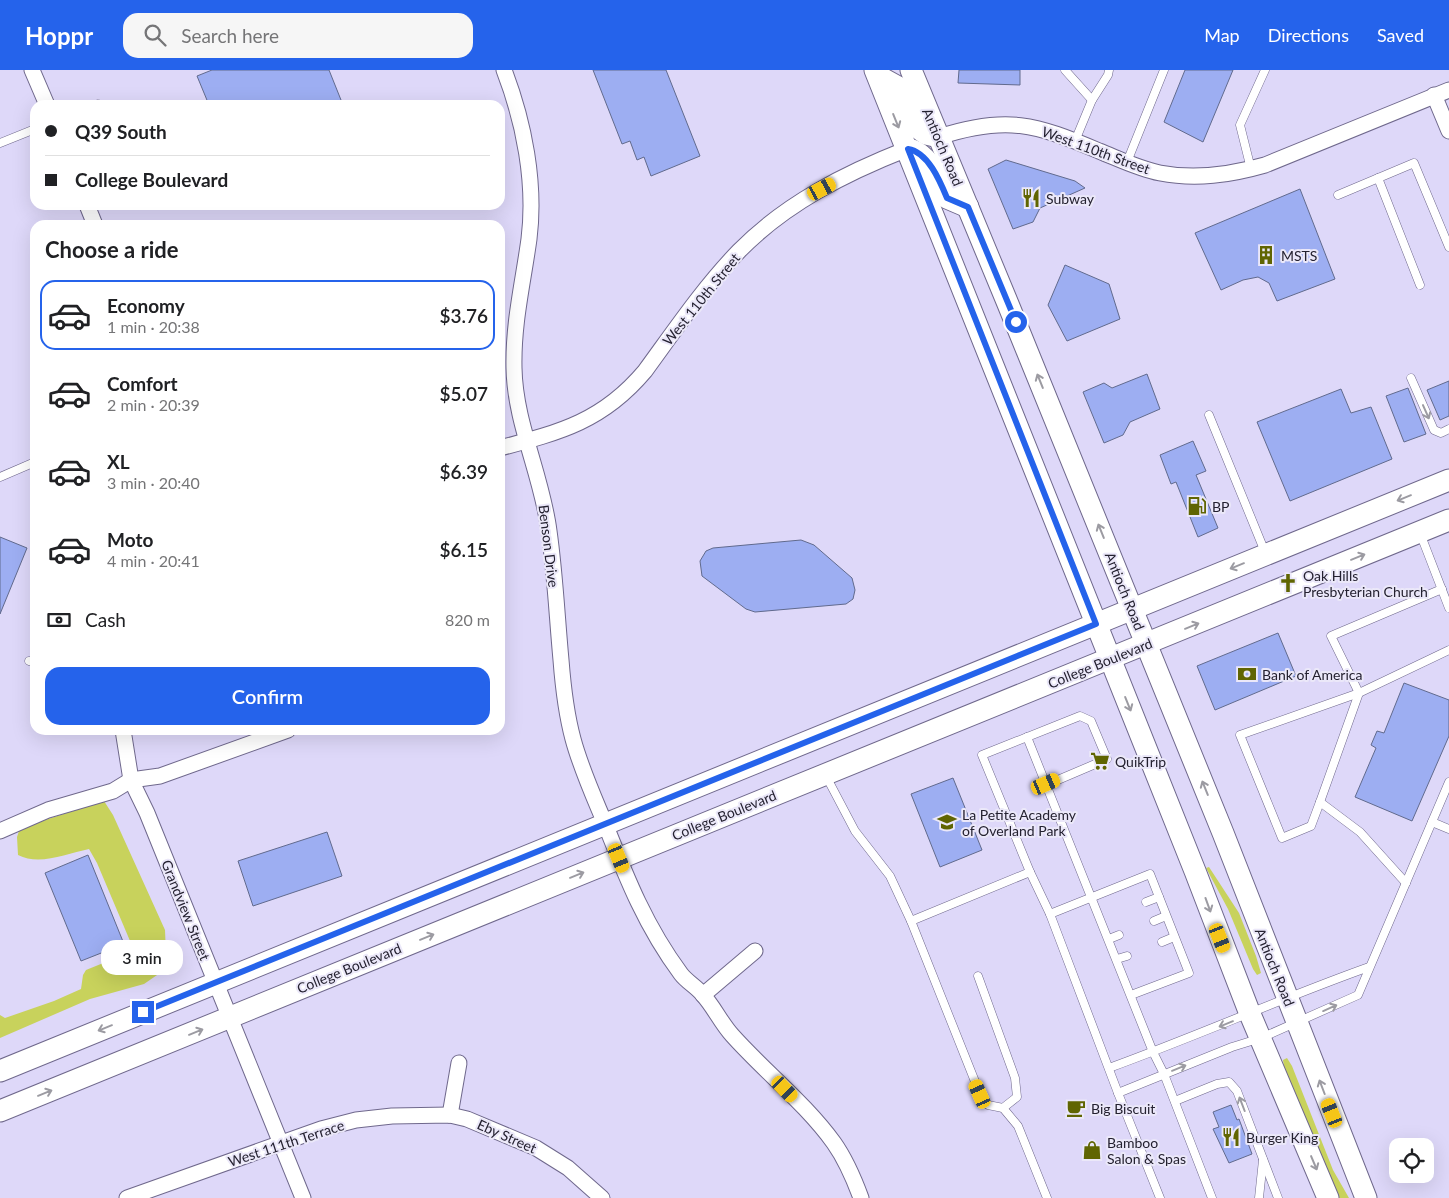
<!DOCTYPE html>
<html lang="en">
<head>
<meta charset="utf-8">
<style>
  :root { --surface:#fff; --page:#f6f6f6; --text:#202124; --muted:#757577; --line:#e0e0e0; --accent:#2563eb }
  body { margin:0; font-family:Lato,sans-serif; background:var(--page); color:var(--text); height:100vh; display:flex; flex-direction:column; font-size:19px; white-space:nowrap }
  * { box-sizing:border-box; margin:0 }
  p { font-size:16px; color:var(--muted) }
  .icon { flex:none; width:28px; height:28px; fill:none; stroke:currentColor; stroke-width:2; stroke-linecap:round; stroke-linejoin:round }
  .map { position:relative; flex:1; overflow:hidden }
  .side { position:absolute; left:30px; top:150px; width:475px; height:515px; display:flex; flex-direction:column; background:var(--surface); border-radius:15px; box-shadow:0 5px 20px #0002 }
  .side>* { flex:none }
  .hud { position:absolute; left:30px; top:30px; width:475px; height:110px; border-radius:15px; box-shadow:0 5px 20px #0002; display:grid; align-content:center; height:110px; padding:0 15px; background:var(--surface) }
  .tools { position:absolute; left:1389px; top:1068px; display:grid; gap:10px }
  .tools a { display:grid; place-items:center; width:45px; height:45px; border-radius:10px; background:var(--surface); box-shadow:0 5px 20px #0002; font-size:25px }
  .end { position:absolute; width:22px; height:22px; margin:-11px; border:6px solid #2563eb; background:#fff; box-shadow:0 0 0 2px #fff }
  .from { border-radius:50% }
  .bubble { position:absolute; height:35px; border-radius:15px; background:var(--surface); box-shadow:0 5px 20px #0002; font-size:16px; font-weight:600; line-height:35px; text-align:center }
  .car { position:absolute; width:15px; height:30px; margin:-15px -8px; border-radius:6px; box-shadow:0 0 4px 1px #0007; background:linear-gradient(#f5c518 24%,#345 0 40%,#f5c518 0 76%,#345 0 86%,#f5c518 0) }
  .hud b { display:flex; align-items:center; gap:18px; height:48px; font-size:19px }
  .hud b+b { border-top:1px solid var(--line) }
  .hud i { width:12px; height:12px; background:var(--text) }
  ul { padding:0; list-style:none }
  li { display:flex; align-items:center; gap:15px; height:70px; margin:0 10px 8px; padding:0 5px; border:2px solid transparent; border-radius:15px }
  li div { flex:1 }
  li b { display:block; font-size:19px }
  li em { font-style:normal; font-weight:600 }
  li.current { border-color:var(--accent) }
  li>.icon { width:45px; height:45px; stroke-width:1.5 }
  h2 { padding:0 15px; font-size:22px; line-height:60px }
  .pay { display:flex; align-items:center; gap:12px; height:55px; padding:0 15px; font-size:19px }
  .pay p { margin-inline-start:auto }
  .cta { display:flex; gap:10px; margin-top:auto; padding:10px 15px }
  .cta a { flex:1; height:58px; border-radius:15px; background:var(--accent); color:#fff; font-size:20px; font-weight:600; line-height:58px; text-align:center }
  header { display:flex; align-items:center; gap:30px; box-sizing:border-box; height:70px; padding:0 25px; background:var(--accent); color:#fff }
  header strong { font-size:24px }
  nav { display:flex; gap:28px; margin-inline-start:auto; font-size:18px }
  .search { width:350px; height:45px; background:var(--page); display:flex; align-items:center; gap:12px; box-sizing:border-box; padding:0 18px; border-radius:15px; color:var(--muted); font-size:19px }
  .map>svg:first-child { display:block }
</style>
</head>
<body>
<header>
<strong>Hoppr</strong>
<div class="search"><svg class="icon" aria-label="search" viewBox="0 0 24 24"><circle cx="10" cy="10" r="6"/><path d="M15 15l6 6"/></svg>Search here</div>
<nav><a>Map</a><a>Directions</a><a>Saved</a></nav>
</header>
<div class="map">
<svg width="1449" height="1128" viewBox="0 0 1449 1128">
  <rect width="100%" height="100%" fill="#ded8f9"/>
  <g fill="#c8d25c">
    <path d="M104,731L113,745L165,860L166,884L163,898L160,903L144,914L90,929L0,968V945L5,948L54,931L81,919L83,905L86,900L128,883L133,878L97,793L89,779C66,784 39,796 18,785L17,767L20,758Z"/>
    <path d="M1209,797L1239,843L1256,886L1261,903L1257,905L1253,899L1228,839L1206,798Z"/>
    <path d="M1287,988L1292,996L1333,1100L1349,1128H1336L1284,997L1283,990Z"/>
  </g>
  <g fill="#9daef2" stroke="#616a8d">
    <path d="M212,0H329L343,35H209L197,6Z"/>
    <path d="M593,0H666L700,86L651,106L644,87L637,90L630,71L622,74Z"/>
    <path d="M959,0H1020V15L958,13Z"/>
    <path d="M1185,0H1233L1203,72L1164,52Z"/>
    <path d="M1006,90L1075,111L1085,118L1040,138L1033,152L1013,159L988,99Z"/>
    <path d="M1300,119L1335,209L1277,231L1269,213L1258,207L1243,210L1221,220L1195,163Z"/>
    <path d="M1065,195L1109,214L1120,249L1067,271L1048,235Z"/>
    <path d="M1147,304L1160,339L1130,352L1123,365L1104,373L1083,322L1104,313L1112,318Z"/>
    <path d="M1449,311V346L1440,350L1427,320Z"/>
    <path d="M1408,318L1426,364L1404,372L1386,326Z"/>
    <path d="M1341,319L1351,343L1371,337L1392,389L1290,431L1257,352Z"/>
    <path d="M1193,371L1206,401L1196,405L1218,458L1198,467L1176,412L1171,414L1160,385Z"/>
    <path d="M0,467L27,478L0,544Z"/>
    <path d="M801,470L814,475L852,508L855,520L853,529L846,534L755,542L746,539L702,506L700,491L706,481L713,478Z"/>
    <path d="M1278,563L1296,606L1215,640L1197,596Z"/>
    <path d="M1404,613L1449,630V666L1412,751L1355,727L1376,678L1371,675L1377,661L1384,663Z"/>
    <path d="M953,708L982,780L940,797L911,724Z"/>
    <path d="M327,762L342,806L253,836L238,791Z"/>
    <path d="M88,785L124,874L81,891L45,803Z"/>
    <path d="M1231,1035L1237,1050L1239,1049L1252,1084L1229,1093L1213,1059L1219,1057L1213,1042Z"/>
  </g>
  <g fill="none" stroke-linecap="round" stroke-linejoin="round">
    <g stroke="#6f688c" stroke-width="9">
      <g id="lane">
        <path d="M1065,0L1092,30"/>
        <path d="M96,35L98,34"/>
        <path d="M1075,71L1092,30L1108,5L1109,0"/>
        <path d="M0,73L35,59"/>
        <path d="M1127,92L1164,0"/>
        <path d="M1251,99L1240,55L1265,0"/>
        <path d="M1378,108L1420,215"/>
        <path d="M1338,125L1414,93L1449,177"/>
        <path d="M1411,308L1434,360L1441,363L1449,359"/>
        <path d="M1209,345L1265,482"/>
        <path d="M0,407L35,392"/>
        <path d="M1420,463L1449,538"/>
        <path d="M29,591L35,592"/>
        <path d="M1027,667L1153,982L1164,1004L1212,1128"/>
        <path d="M826,706L855,761L890,806L911,851L980,1024L988,1035L1003,1038L1017,1027L1015,1008L978,906"/>
        <path d="M1320,732L1359,623L1449,580"/>
        <path d="M1432,752L1449,759"/>
        <path d="M1030,802L982,685L1080,646L1091,651L1107,689L1046,715"/>
        <path d="M1406,813L1360,762L1320,732L1311,756L1282,768L1240,665L1359,623L1331,566L1442,519"/>
        <path d="M1146,832L1159,827"/>
        <path d="M1050,844L1150,804L1189,903L1131,925"/>
        <path d="M911,851L1030,802L1050,844L1118,1023L1160,1128"/>
        <path d="M1154,851L1166,846"/>
        <path d="M1109,869L1119,865"/>
        <path d="M1162,872L1174,867"/>
        <path d="M1117,889L1127,886"/>
        <path d="M1109,998C1197,966 1282,928 1369,897"/>
        <path d="M1118,1023L1232,977L1261,968L1358,925L1449,712"/>
        <path d="M1175,1031L1217,1014L1229,1012L1237,1021L1278,1128"/>
        <path d="M1003,1038L1018,1056L1047,1128"/>
        <path d="M1259,1128L1263,1090"/>
      </g>
    </g>
    <g stroke="#6f688c" stroke-width="17">
      <g id="street">
        <path d="M32,0L47,35"/>
        <path d="M504,0C524,52 536,113 529,169C523,213 513,253 514,298C515,354 542,405 549,461C555,503 557,547 561,590C563,616 566,643 573,669C581,699 594,727 606,756C627,809 646,857 681,904C687,912 697,917 703,925C714,937 721,953 732,965C765,1002 805,1033 834,1073C846,1090 854,1109 861,1128"/>
        <path d="M1434,25L1449,61"/>
        <path d="M939,67C1006,45 1036,54 1099,81C1119,89 1139,99 1160,103C1196,110 1230,105 1265,95L1449,20"/>
        <path d="M87,135L95,155"/>
        <path d="M500,378C561,362 603,351 645,301C675,260 704,217 739,181C786,133 846,103 907,79"/>
        <path d="M123,660L131,710L147,743L303,1128"/>
        <path d="M0,761L48,740L113,721L131,710L160,706L288,660"/>
        <path d="M703,925L755,881"/>
        <path d="M450,1045L459,993"/>
        <path d="M127,1128L321,1059L356,1050L392,1046L450,1045L467,1049L536,1078L568,1098L602,1128"/>
      </g>
    </g>
    <g stroke="#6f688c" stroke-width="23">
      <g id="secondary">
        <path d="M875,0L1195,801L1250,944L1328,1128"/>
        <path d="M911,0L1008,234L1223,763L1366,1128"/>
        <path d="M880,7L898,17L918,58L926,64L939,67"/>
        <path d="M907,79C929,82 939,111 947,128L968,137"/>
        <path d="M0,1001L1449,410"/>
        <path d="M0,1041L1449,450"/>
      </g>
    </g>
    <use href="#lane" stroke="#fff" stroke-width="8"/>
    <use href="#street" stroke="#fff" stroke-width="15"/>
    <use href="#secondary" stroke="#fff" stroke-width="21"/>
  </g>
  <defs><path id="oneway-shaft" d="M-6 0H5M1.5-3L5.5 0L1.5 3" fill="none" stroke-width="1.6" stroke-linecap="round" stroke-linejoin="round" transform="scale(1.25)"/></defs>
  <g stroke="#9c9ba2">
    <use href="#oneway-shaft" transform="translate(896 51) rotate(68)"/>
    <use href="#oneway-shaft" transform="translate(1040 311) rotate(-112)"/>
    <use href="#oneway-shaft" transform="translate(1426 342) rotate(66)"/>
    <use href="#oneway-shaft" transform="translate(1404 428) rotate(158)"/>
    <use href="#oneway-shaft" transform="translate(1101 461) rotate(-112)"/>
    <use href="#oneway-shaft" transform="translate(1358 487) rotate(-22)"/>
    <use href="#oneway-shaft" transform="translate(1237 496) rotate(158)"/>
    <use href="#oneway-shaft" transform="translate(1192 556) rotate(-22)"/>
    <use href="#oneway-shaft" transform="translate(1128 634) rotate(68)"/>
    <use href="#oneway-shaft" transform="translate(1205 718) rotate(-112)"/>
    <use href="#oneway-shaft" transform="translate(577 805) rotate(-22)"/>
    <use href="#oneway-shaft" transform="translate(1208 835) rotate(70)"/>
    <use href="#oneway-shaft" transform="translate(427 867) rotate(-22)"/>
    <use href="#oneway-shaft" transform="translate(1330 938) rotate(-24)"/>
    <use href="#oneway-shaft" transform="translate(1226 954) rotate(158)"/>
    <use href="#oneway-shaft" transform="translate(105 958) rotate(158)"/>
    <use href="#oneway-shaft" transform="translate(196 962) rotate(-22)"/>
    <use href="#oneway-shaft" transform="translate(1179 998) rotate(-22)"/>
    <use href="#oneway-shaft" transform="translate(1322 1017) rotate(-111)"/>
    <use href="#oneway-shaft" transform="translate(45 1023) rotate(-22)"/>
    <use href="#oneway-shaft" transform="translate(1242 1034) rotate(-111)"/>
    <use href="#oneway-shaft" transform="translate(1314 1093) rotate(67)"/>
  </g>
  <g fill="none" stroke-linecap="round" stroke-linejoin="round">
    <path stroke="#2563eb" stroke-width="6" d="M143,942L1096,554L908,79C928,82 940,111 947,128L968,137L1016,252"/>
  </g>
  <defs>
    <g id="restaurant-bare" transform="scale(1.5)"><path d="M-5-6h1v4h1v-4h1v4h1v-4h1v5L-1.5 .5V6h-2V.5L-5-1ZM5-6V6H3V1.5H1.5Q1.5-4 5-6Z" fill="#606502" stroke="#ebe8f9" stroke-width="2.5" paint-order="stroke"/></g>
    <g id="building-bare" transform="scale(1.5)"><path d="M-4-6H4V6H1V3H-1V6H-4ZM-2.5-4.3h1.7v1.8h-1.7ZM.8-4.3h1.7v1.8H.8ZM-2.5-1h1.7V.8h-1.7ZM.8-1h1.7V.8H.8Z" fill="#606502" stroke="#ebe8f9" stroke-width="2.5" paint-order="stroke"/></g>
    <g id="fuel-bare" transform="scale(1.5)"><path d="M-5.5-6h7V0h2V4h1.3V-2.5L3-4.5l.8-.8L6-3V5H2.5V1h-1V6h-7ZM-4.2-4.7v3.2H.2V-4.7Z" fill="#606502" stroke="#ebe8f9" stroke-width="2.5" paint-order="stroke"/></g>
    <g id="church-bare" transform="scale(1.5)"><path d="M-1.2-6h2.4v3.5h3.3v2.4h-3.3V6h-2.4V-.1h-3.3v-2.4h3.3Z" fill="#606502" stroke="#ebe8f9" stroke-width="2.5" paint-order="stroke"/></g>
    <g id="bank-bare" transform="scale(1.5)"><path d="M-6-4H6V4H-6ZM0-2.3a2.3 2.3 0 1 0 0 4.6a2.3 2.3 0 1 0 0-4.6Z" fill="#606502" stroke="#ebe8f9" stroke-width="2.5" paint-order="stroke"/></g>
    <g id="supermarket-bare" transform="scale(1.5)"><path d="M-6-5.5h2.5l.6 2H6L4.5 2H-2.5L-4.4-4H-6ZM-1.5 3.2a1.3 1.3 0 1 0 .1 0ZM3 3.2a1.3 1.3 0 1 0 .1 0Z" fill="#606502" stroke="#ebe8f9" stroke-width="2.5" paint-order="stroke"/></g>
    <g id="school-bare" transform="scale(1.5)"><path d="M0-5L7-2L0 1L-7-2ZM-4 1L0 2.5L4 1V4Q0 6-4 4Z" fill="#606502" stroke="#ebe8f9" stroke-width="2.5" paint-order="stroke"/></g>
    <g id="cafe-bare" transform="scale(1.5)"><path d="M-5.5-4.5H6V0H3Q3 3.5 0 3.5H-2.5Q-5.5 3.5-5.5 0ZM3-3.2v2h1.7v-2ZM-6 4.5H4V6H-6Z" fill="#606502" stroke="#ebe8f9" stroke-width="2.5" paint-order="stroke"/></g>
    <g id="shop-bare" transform="scale(1.5)"><path d="M-5-2.5h2.3a2.7 3.5 0 0 1 5.4 0H5L5.5 6h-11ZM-1.5-2.5h3a1.5 2.3 0 0 0-3 0Z" fill="#606502" stroke="#ebe8f9" stroke-width="2.5" paint-order="stroke"/></g>
  </defs>
  <g fill-rule="evenodd">
    <use href="#restaurant-bare" x="1031" y="128"/>
    <use href="#building-bare" x="1266" y="185"/>
    <use href="#fuel-bare" x="1197" y="436"/>
    <use href="#church-bare" x="1288" y="513"/>
    <use href="#bank-bare" x="1247" y="604"/>
    <use href="#supermarket-bare" x="1100" y="691"/>
    <use href="#school-bare" x="947" y="752"/>
    <use href="#cafe-bare" x="1076" y="1038"/>
    <use href="#restaurant-bare" x="1231" y="1067"/>
    <use href="#shop-bare" x="1092" y="1080"/>
  </g>
  <g text-anchor="middle" dominant-baseline="central" stroke-width="4" stroke-linejoin="round" paint-order="stroke">
    <g font-size="14" fill="#242130" stroke="#ebe8f9">
      <text transform="translate(943 77) rotate(67)">Antioch Road</text>
      <text transform="translate(1096 80) rotate(20)">West 110th Street</text>
      <text transform="translate(701 229) rotate(-51)">West 110th Street</text>
      <text transform="translate(549 476) rotate(83)">Benson Drive</text>
      <text transform="translate(1125 521) rotate(68)">Antioch Road</text>
      <text transform="translate(1100 593) rotate(-22)">College Boulevard</text>
      <text transform="translate(724 745) rotate(-22)">College Boulevard</text>
      <text transform="translate(186 840) rotate(68)">Grandview Street</text>
      <text transform="translate(1275 897) rotate(68)">Antioch Road</text>
      <text transform="translate(349 898) rotate(-22)">College Boulevard</text>
      <text transform="translate(507 1066) rotate(24)">Eby Street</text>
      <text transform="translate(286 1073) rotate(-18)">West 111th Terrace</text>
    </g>
    <g font-size="14" fill="#242130" stroke="#ebe8f9" text-anchor="start">
      <text x="1046" y="128">Subway</text>
      <text x="1281" y="185">MSTS</text>
      <text x="1212" y="436">BP</text>
      <text x="1303" y="505">Oak Hills<tspan x="1303" dy="16">Presbyterian Church</tspan></text>
      <text x="1262" y="604">Bank of America</text>
      <text x="1115" y="691">QuikTrip</text>
      <text x="962" y="744">La Petite Academy<tspan x="962" dy="16">of Overland Park</tspan></text>
      <text x="1091" y="1038">Big Biscuit</text>
      <text x="1246" y="1067">Burger King</text>
      <text x="1107" y="1072">Bamboo<tspan x="1107" dy="16">Salon &amp; Spas</tspan></text>
    </g>
  </g>
</svg>
<div class="tools">
<a><svg class="icon" aria-label="locate" viewBox="0 0 24 24"><circle cx="12" cy="12" r="6"/><path d="M12 2v4M12 18v4M2 12h4M18 12h4"/></svg></a>
</div>
<i class="end from" style="left:1016px;top:252px"></i>
<i class="end" style="left:143px;top:942px"></i>
<div class="bubble" style="left:101px;top:870px;width:82px">3 min</div>
<i class="car" style="left:822px;top:119px;rotate:62deg"></i>
<i class="car" style="left:1046px;top:714px;rotate:67deg"></i>
<i class="car" style="left:619px;top:788px;rotate:157deg"></i>
<i class="car" style="left:1220px;top:868px;rotate:158deg"></i>
<i class="car" style="left:785px;top:1019px;rotate:136deg"></i>
<i class="car" style="left:980px;top:1024px;rotate:336deg"></i>
<i class="car" style="left:1332px;top:1043px;rotate:338deg"></i>
<div class="hud">
<b><i class="from"></i>Q39 South</b>
<b><i></i>College Boulevard</b>
</div>
<section class="side">
<h2>Choose a ride</h2>
<ul>
<li class="current"><svg class="icon" aria-label="car" viewBox="0 0 24 24"><path d="M5 17H2v-5l4-1 3-4h7l3 4 3 1v5h-3M9 17h6M6 11h13"/><circle cx="7" cy="17" r="2"/><circle cx="17" cy="17" r="2"/></svg><div><b>Economy</b><p>1 min · 20:38</p></div><em>$3.76</em></li>
<li><svg class="icon" aria-label="car" viewBox="0 0 24 24"><path d="M5 17H2v-5l4-1 3-4h7l3 4 3 1v5h-3M9 17h6M6 11h13"/><circle cx="7" cy="17" r="2"/><circle cx="17" cy="17" r="2"/></svg><div><b>Comfort</b><p>2 min · 20:39</p></div><em>$5.07</em></li>
<li><svg class="icon" aria-label="car" viewBox="0 0 24 24"><path d="M5 17H2v-5l4-1 3-4h7l3 4 3 1v5h-3M9 17h6M6 11h13"/><circle cx="7" cy="17" r="2"/><circle cx="17" cy="17" r="2"/></svg><div><b>XL</b><p>3 min · 20:40</p></div><em>$6.39</em></li>
<li><svg class="icon" aria-label="car" viewBox="0 0 24 24"><path d="M5 17H2v-5l4-1 3-4h7l3 4 3 1v5h-3M9 17h6M6 11h13"/><circle cx="7" cy="17" r="2"/><circle cx="17" cy="17" r="2"/></svg><div><b>Moto</b><p>4 min · 20:41</p></div><em>$6.15</em></li>
</ul>
<div class="pay"><svg class="icon" aria-label="cash" viewBox="0 0 24 24"><path d="M3 7h18v10H3z"/><circle cx="12" cy="12" r="2"/></svg>Cash<p>820 m</p></div>
<div class="cta"><a>Confirm</a></div>
</section>
</div>
</body>
</html>
